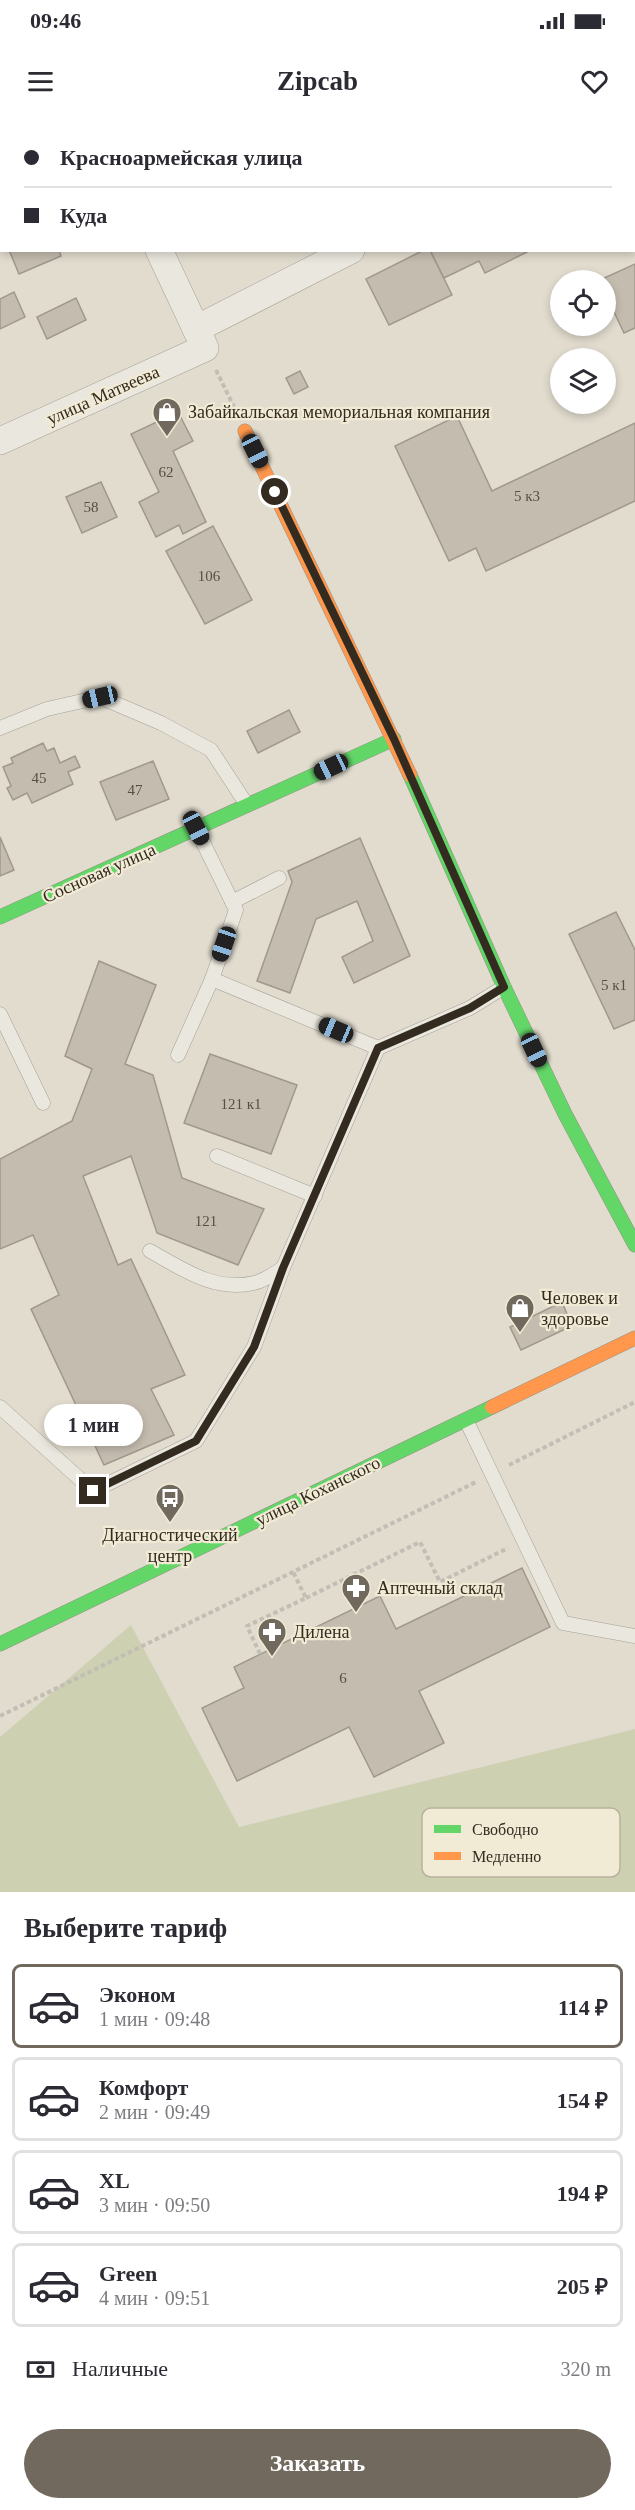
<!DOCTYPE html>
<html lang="ru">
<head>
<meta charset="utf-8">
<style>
  :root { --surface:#fff; --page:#f2f2f3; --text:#2b2b33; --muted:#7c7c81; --line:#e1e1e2; --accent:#71695d }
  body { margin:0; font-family:"Times New Roman",serif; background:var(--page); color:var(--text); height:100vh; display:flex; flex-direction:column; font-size:22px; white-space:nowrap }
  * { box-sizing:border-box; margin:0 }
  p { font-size:20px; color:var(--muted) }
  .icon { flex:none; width:33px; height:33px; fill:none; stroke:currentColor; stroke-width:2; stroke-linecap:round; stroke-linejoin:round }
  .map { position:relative; height:1772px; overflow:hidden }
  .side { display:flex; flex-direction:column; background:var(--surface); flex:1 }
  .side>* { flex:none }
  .guide { position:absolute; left:0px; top:0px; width:636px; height:132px; box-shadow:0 3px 9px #0003; display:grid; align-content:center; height:132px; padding:0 24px; background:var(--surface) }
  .buttons { position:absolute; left:550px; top:150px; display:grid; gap:12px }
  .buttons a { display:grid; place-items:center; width:66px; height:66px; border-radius:50%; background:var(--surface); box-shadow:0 3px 9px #0003; font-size:30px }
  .end { position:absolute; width:27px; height:27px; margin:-14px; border:8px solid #342b20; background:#fff; box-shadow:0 0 0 3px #fff }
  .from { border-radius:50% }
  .bubble { position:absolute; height:42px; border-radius:21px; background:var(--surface); box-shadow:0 3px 9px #0003; font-size:20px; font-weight:800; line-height:42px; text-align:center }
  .car { position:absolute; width:18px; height:36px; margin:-18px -9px; border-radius:8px; box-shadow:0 0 4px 2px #0007; background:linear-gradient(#222 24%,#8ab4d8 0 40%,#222 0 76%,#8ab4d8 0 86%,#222 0) }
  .guide b { display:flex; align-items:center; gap:21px; height:57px; font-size:22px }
  .guide b+b { border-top:2px solid var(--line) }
  .guide i { width:15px; height:15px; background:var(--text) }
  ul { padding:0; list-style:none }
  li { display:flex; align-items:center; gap:18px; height:84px; margin:0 12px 9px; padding:0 12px; border:3px solid var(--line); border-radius:9px }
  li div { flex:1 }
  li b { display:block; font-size:22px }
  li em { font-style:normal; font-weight:800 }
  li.on { border-color:var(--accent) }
  li>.icon { width:54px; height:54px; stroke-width:1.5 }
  h2 { padding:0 24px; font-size:27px; line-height:72px }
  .pay { display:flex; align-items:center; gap:15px; height:66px; padding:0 24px; font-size:22px }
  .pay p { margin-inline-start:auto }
  .primary-button { display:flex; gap:12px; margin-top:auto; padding:12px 24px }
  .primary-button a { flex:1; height:69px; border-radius:36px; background:var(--accent); color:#fff; font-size:24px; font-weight:800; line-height:69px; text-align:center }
  .status { display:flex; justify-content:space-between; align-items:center; height:42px; padding:0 30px; background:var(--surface); direction:ltr }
  .status svg { height:16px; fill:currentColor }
  header { display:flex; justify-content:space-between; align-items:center; height:78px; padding:0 24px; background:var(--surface); font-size:27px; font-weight:800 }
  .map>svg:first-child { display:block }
</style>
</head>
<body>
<div class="status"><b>09:46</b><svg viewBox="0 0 49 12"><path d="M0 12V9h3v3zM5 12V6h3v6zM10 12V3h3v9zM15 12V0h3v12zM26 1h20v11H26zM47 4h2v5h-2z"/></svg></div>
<header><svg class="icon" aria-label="menu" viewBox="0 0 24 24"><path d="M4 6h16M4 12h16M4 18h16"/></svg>Zipcab<svg class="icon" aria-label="heart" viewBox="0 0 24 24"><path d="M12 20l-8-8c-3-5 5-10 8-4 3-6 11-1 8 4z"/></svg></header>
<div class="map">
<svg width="635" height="1772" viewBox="0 0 635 1772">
  <rect width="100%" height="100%" fill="#e1dcce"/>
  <path fill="#ced0b2" d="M131,1505L239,1707L635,1609V1772H0V1617Z"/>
  <g fill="#c4bcaf" stroke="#a1988d" stroke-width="1.5">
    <path d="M436,0H476V2H433Z"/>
    <path d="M9,130H59L61,136L19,154Z"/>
    <path d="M424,130H430L452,175L389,205L366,159Z"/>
    <path d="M430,130H531L485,153L479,141L444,158Z"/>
    <path d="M635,144V208L624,213L606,175V160H600Z"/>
    <path d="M14,172L25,197L0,209V179Z"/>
    <path d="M76,178L86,200L47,219L37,197Z"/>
    <path d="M300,251L308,267L294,274L286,258Z"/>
    <path d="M178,292L193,321L173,331L206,402L183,414L179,405L156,417L139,382L159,372L131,314Z"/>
    <path d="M457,296L492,371L635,303V381L486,451L476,428L449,441L395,326Z"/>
    <path d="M101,362L117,397L82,413L66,377Z"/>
    <path d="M213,406L252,480L205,504L166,431Z"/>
    <path d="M289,590L300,612L258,633L247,611Z"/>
    <path d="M43,623L47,631L54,628L60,643L75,636L80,647L68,652L73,664L32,683L27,673L13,680L7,668L11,666L3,647L13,643L11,638Z"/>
    <path d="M153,641L169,679L116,700L100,662Z"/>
    <path d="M0,717L14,750L0,756Z"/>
    <path d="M360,718L410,836L354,863L342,837L373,821L357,781L316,799L290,873L257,861L292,762L288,751Z"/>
    <path d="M616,792L635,830V900L614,909L569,814Z"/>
    <path d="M99,841L156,865L125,944L153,955L182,1058L264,1089L238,1145L157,1113L131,1036L83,1056L118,1145L131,1139L185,1255L151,1269L174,1315L104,1345L31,1189L59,1175L33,1115L0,1129V1039L72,1001L92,949L65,936Z"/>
    <path d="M210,934L297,965L271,1034L184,1003Z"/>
    <path d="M562,1182L572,1206L521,1230L510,1207Z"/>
    <path d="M522,1448L550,1507L419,1571L444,1623L374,1657L349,1607L237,1661L202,1588L244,1568L234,1547L380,1476L396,1509Z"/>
  </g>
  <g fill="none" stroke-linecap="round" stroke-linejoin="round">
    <g stroke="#a6a197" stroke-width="15">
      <g id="lane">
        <path d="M0,608L47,589L100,577L161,603L211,630L247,685"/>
        <path d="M232,782L279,758"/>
        <path d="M212,859L378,928"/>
        <path d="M0,894L43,983"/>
        <path d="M178,935L212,859L236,790L196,708"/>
        <path d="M217,1036L315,1076"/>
        <path d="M150,1131C184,1150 215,1172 254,1163C264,1161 275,1153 283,1148L378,928L470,888L504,867"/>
        <path d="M0,1287L93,1371L196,1321L254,1227L283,1148"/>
        <path d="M466,1300L563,1503L635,1516"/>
      </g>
    </g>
    <g stroke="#a6a197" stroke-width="28">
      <g id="street">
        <path d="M97,0V2"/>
        <path d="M614,2L617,0"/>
        <path d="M196,209L351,130"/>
        <path d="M0,321L205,228L159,130"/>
      </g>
    </g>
    <g stroke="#969186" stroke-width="15">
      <g id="fast">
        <path d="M410,655L504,867L565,994L635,1125"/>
        <path d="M0,797L394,619"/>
        <path d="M0,1524L492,1287"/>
      </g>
    </g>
    <g stroke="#969186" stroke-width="15">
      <g id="slow">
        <path d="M245,311L410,655"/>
        <path d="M492,1287L635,1218"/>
      </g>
    </g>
    <g stroke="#c2beb5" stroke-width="4" stroke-dasharray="4.5 3" stroke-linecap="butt">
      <path d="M216,250L234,287"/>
      <path d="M509,1345L635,1282"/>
      <path d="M306,1478L420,1422L440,1462L508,1428"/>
      <path d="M260,1534L247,1506L306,1478L293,1452"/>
      <path d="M0,1596L476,1362"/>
    </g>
    <use href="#lane" stroke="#eae7de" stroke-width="14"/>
    <use href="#street" stroke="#eae7de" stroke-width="27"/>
    <use href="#fast" stroke="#63d668" stroke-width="14"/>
    <use href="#slow" stroke="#ff974d" stroke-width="14"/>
  </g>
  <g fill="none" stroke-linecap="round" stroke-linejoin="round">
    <path stroke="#342b20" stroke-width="8" d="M93,1371L196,1321L254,1227L283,1148L378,928L470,888L504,867L394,619L275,372"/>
  </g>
  <defs>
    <g id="shop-pin" transform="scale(1.5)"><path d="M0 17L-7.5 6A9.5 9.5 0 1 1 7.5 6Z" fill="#71695d" stroke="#f1ead5"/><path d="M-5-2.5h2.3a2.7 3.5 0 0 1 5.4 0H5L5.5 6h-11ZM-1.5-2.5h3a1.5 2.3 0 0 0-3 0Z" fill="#fff"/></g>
    <g id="bus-pin" transform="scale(1.5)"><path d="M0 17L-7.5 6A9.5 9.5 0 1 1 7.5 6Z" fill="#71695d" stroke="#f1ead5"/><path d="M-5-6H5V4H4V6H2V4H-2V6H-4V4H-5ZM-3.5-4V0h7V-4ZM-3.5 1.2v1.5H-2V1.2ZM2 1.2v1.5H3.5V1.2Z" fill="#fff"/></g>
    <g id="pharmacy-pin" transform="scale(1.5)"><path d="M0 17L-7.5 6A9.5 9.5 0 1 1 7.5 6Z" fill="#71695d" stroke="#f1ead5"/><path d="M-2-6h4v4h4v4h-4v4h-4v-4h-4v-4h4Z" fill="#fff"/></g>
  </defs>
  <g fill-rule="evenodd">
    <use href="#shop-pin" x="167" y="292"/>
    <use href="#shop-pin" x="520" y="1188"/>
    <use href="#bus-pin" x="170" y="1378"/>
    <use href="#pharmacy-pin" x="356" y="1468"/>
    <use href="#pharmacy-pin" x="272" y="1512"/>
  </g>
  <g text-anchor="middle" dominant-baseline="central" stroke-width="4.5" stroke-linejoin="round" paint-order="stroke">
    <g font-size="15" fill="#584f44">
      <text x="166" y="352">62</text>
      <text x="527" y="376">5 к3</text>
      <text x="91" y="387">58</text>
      <text x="209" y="456">106</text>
      <text x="39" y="658">45</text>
      <text x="135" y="670">47</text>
      <text x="614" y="865">5 к1</text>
      <text x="241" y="984">121 к1</text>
      <text x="206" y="1101">121</text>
      <text x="343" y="1558">6</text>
    </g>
    <g font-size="18" fill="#342b20" stroke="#f1ead5">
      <text transform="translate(103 275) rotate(-24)">улица Матвеева</text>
      <text transform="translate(99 753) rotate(-24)">Сосновая улица</text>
      <text transform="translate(318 1371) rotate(-26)">улица Коханского</text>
    </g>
    <g font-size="18" fill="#342b20" stroke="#f1ead5" text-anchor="start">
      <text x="188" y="292">Забайкальская мемориальная компания</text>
      <text x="541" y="1178">Человек и<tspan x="541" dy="21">здоровье</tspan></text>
      <text x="170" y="1415" text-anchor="middle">Диагностический<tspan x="170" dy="21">центр</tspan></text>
      <text x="377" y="1468">Аптечный склад</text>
      <text x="293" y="1512">Дилена</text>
    </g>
  </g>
  <rect x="422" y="1688" width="198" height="69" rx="9" fill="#f1ead5" stroke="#b8b19f" stroke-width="1.5"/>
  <rect x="434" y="1705" width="27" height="8" fill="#63d668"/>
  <rect x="434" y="1732" width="27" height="8" fill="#ff974d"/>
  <g font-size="16" fill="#342b20">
    <text x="472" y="1715">Свободно</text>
    <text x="472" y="1742">Медленно</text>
  </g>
</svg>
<div class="buttons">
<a><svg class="icon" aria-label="locate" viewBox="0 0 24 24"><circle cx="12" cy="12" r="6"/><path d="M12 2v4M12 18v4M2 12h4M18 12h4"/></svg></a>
<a><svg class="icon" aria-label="layers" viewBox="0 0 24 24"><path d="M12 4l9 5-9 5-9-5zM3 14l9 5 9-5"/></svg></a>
</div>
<i class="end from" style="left:275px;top:372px"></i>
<i class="end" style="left:93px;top:1371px"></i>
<div class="bubble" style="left:44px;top:1284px;width:99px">1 мин</div>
<i class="car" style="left:255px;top:331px;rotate:154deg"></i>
<i class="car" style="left:100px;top:577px;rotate:257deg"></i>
<i class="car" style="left:331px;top:647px;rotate:245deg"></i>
<i class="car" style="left:196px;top:708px;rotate:153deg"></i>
<i class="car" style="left:224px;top:824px;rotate:199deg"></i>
<i class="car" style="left:336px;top:910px;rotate:293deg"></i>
<i class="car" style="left:534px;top:930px;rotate:155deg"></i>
<div class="guide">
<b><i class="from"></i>Красноармейская улица</b>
<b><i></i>Куда</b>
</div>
</div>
<section class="side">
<h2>Выберите тариф</h2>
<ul>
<li class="on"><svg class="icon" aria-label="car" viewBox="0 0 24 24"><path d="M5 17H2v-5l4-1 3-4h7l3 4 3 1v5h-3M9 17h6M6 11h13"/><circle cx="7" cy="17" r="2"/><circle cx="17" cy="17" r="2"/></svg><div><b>Эконом</b><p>1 мин · 09:48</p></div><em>114 ₽</em></li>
<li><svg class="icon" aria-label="car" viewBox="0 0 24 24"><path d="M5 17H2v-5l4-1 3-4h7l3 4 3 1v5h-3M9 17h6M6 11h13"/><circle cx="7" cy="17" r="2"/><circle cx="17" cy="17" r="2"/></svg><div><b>Комфорт</b><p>2 мин · 09:49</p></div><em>154 ₽</em></li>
<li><svg class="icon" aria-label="car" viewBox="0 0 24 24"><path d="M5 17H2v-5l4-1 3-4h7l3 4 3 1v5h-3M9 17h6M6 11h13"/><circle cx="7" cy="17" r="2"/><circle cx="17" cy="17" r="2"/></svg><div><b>XL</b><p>3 мин · 09:50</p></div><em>194 ₽</em></li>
<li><svg class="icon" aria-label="car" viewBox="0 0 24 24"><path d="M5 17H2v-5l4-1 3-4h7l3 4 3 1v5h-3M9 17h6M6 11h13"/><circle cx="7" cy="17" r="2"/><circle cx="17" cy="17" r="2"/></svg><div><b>Green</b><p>4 мин · 09:51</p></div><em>205 ₽</em></li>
</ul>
<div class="pay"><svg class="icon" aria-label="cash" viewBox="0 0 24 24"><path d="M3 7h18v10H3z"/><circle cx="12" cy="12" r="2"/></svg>Наличные<p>320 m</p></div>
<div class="primary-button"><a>Заказать</a></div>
</section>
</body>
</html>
